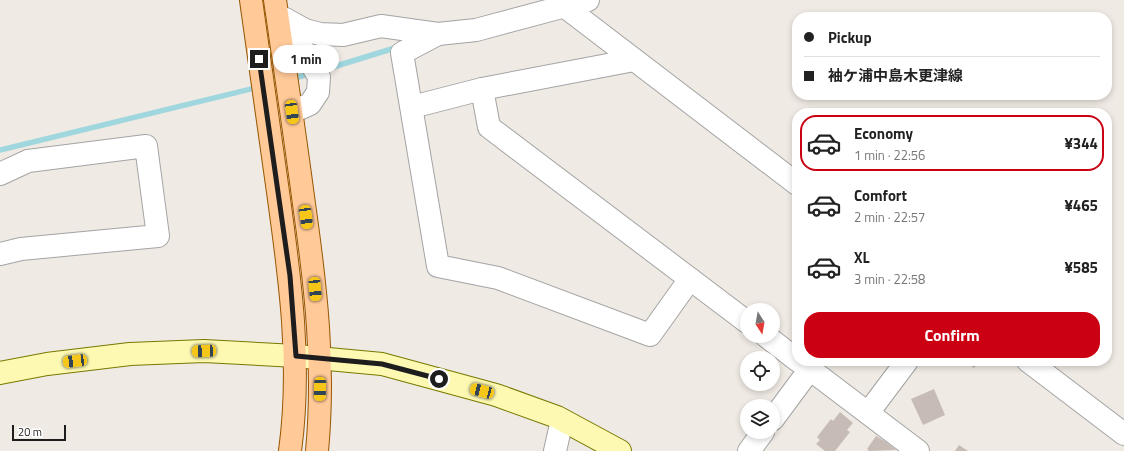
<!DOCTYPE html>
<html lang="en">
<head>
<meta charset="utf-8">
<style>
  :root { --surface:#fff; --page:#f6f6f6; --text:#222; --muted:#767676; --line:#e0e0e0; --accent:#cb0013 }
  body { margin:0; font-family:"Titillium Web","Noto Sans JP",sans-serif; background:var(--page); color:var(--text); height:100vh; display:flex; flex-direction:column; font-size:15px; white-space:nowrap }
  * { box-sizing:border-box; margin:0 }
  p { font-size:13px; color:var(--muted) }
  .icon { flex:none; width:22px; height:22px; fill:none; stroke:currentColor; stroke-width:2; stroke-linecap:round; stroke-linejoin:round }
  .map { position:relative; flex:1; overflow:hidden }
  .side { position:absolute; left:792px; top:108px; width:320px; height:258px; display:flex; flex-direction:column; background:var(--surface); border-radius:16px; box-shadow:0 2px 6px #0003 }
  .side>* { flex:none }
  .guide { position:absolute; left:792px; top:12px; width:320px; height:88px; border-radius:16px; box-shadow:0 2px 6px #0003; display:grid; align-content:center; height:88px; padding:0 12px; background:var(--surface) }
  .needle { width:26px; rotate:169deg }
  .fabs { position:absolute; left:740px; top:303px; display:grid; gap:8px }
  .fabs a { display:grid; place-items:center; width:40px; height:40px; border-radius:50%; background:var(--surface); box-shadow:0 2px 6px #0003; font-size:20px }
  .scale { position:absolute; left:12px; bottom:10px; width:54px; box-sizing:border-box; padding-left:4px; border:2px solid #1d1d1d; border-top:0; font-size:11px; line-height:14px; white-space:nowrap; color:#1d1d1d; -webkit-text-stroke:3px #fff; paint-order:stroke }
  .end { position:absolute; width:18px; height:18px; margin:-9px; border:5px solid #1d1d1d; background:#fff; box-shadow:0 0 0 2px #fff }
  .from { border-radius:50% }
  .bubble { position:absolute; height:28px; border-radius:14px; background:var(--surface); box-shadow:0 2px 6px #0003; font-size:13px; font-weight:700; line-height:28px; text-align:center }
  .car { position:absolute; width:12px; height:24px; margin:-12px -6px; border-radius:5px; box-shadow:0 0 3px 1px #0007; background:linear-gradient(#f5c518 24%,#345 0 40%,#f5c518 0 76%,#345 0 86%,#f5c518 0) }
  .guide b { display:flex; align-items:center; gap:14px; height:38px; font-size:15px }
  .guide b+b { border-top:1px solid var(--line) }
  .guide i { width:10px; height:10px; background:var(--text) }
  ul { padding:7px 0 0; list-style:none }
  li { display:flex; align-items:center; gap:12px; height:56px; margin:0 8px 6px; padding:0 4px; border:2px solid transparent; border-radius:16px }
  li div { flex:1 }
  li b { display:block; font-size:15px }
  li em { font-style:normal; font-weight:700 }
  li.current { border-color:var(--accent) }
  li>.icon { width:36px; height:36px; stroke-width:1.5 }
  .cta { display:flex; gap:8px; margin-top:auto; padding:8px 12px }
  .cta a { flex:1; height:46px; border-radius:16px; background:var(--accent); color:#fff; font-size:16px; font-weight:700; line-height:46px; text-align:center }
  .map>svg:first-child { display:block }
</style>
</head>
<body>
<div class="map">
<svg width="1124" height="451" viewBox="0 0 1124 451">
  <rect width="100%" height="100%" fill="#efeae3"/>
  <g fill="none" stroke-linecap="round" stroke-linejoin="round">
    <g stroke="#a0d7df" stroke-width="5.5">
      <path d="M320,71L398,47"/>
      <path d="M291,79L312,73"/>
      <path d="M0,150L259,87"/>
    </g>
  </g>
  <g fill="#c7bbb6">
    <path d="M964,361H980L974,368Z"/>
    <path d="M934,389L945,415L923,425L911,399Z"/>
    <path d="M840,412L853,423L847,430L850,432L835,451H825L816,444L820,440L817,437L831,419L833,421Z"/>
    <path d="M876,436L886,442L896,450L869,451L867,449Z"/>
    <path d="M959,445L968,451H955Z"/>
  </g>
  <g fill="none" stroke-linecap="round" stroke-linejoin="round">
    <g stroke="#a4a4a4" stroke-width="24">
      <g id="street">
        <path d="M564,6L797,184"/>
        <path d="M285,19L305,30L320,34L343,35L381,26L438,34L476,30L588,0"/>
        <path d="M285,19L319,77L318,92L310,104L292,112"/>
        <path d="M438,34L402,53L438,266L498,278L650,335L690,279"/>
        <path d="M482,89L489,127L747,322"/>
        <path d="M412,107L482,89L634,60"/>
        <path d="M0,174L28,161L146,146L158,236L21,249L0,254"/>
        <path d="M766,336L797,360"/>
        <path d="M799,361L918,451"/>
        <path d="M1028,361L1124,434"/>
        <path d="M868,413L907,361"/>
        <path d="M773,419L810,369"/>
        <path d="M555,451L562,420"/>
        <path d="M749,451L763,432"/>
      </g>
    </g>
    <g stroke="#777900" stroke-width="24">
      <path id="secondary" d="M0,373L47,364L130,354L204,351L296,356L382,364L496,395L557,417L620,451"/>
    </g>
    <g stroke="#975600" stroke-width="24">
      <g id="primary">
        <path d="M251,0C260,64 269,128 278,192C290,278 302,364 290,451"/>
        <path d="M275,0C285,68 295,136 304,204C316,288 325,366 317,451"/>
      </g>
    </g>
    <use href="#street" stroke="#fff" stroke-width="22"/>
    <use href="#secondary" stroke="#fdf9b3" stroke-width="22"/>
    <use href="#primary" stroke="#ffc998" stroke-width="22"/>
  </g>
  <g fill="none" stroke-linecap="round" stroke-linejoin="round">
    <path stroke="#1d1d1d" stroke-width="5" d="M259,59L290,276L296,356L382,364L439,379"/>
  </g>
</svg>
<div class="fabs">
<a><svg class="needle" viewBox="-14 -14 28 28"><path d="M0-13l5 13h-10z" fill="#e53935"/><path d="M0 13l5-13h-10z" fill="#767676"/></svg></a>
<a><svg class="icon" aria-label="locate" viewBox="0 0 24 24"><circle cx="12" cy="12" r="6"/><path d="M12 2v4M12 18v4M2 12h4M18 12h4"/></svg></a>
<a><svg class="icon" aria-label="layers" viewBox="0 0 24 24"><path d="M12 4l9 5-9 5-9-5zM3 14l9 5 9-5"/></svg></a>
</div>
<div class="scale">20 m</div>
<i class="end from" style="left:439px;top:379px"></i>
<i class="end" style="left:259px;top:59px"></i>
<div class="bubble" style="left:273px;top:45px;width:66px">1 min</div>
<i class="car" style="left:292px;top:112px;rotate:172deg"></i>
<i class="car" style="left:306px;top:217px;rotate:172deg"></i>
<i class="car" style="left:315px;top:289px;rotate:175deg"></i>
<i class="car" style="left:204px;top:351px;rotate:268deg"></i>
<i class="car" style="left:75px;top:361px;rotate:263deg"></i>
<i class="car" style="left:320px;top:389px;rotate:181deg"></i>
<i class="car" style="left:482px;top:391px;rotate:285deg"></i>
<div class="guide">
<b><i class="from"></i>Pickup</b>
<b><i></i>袖ケ浦中島木更津線</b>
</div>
<section class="side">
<ul>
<li class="current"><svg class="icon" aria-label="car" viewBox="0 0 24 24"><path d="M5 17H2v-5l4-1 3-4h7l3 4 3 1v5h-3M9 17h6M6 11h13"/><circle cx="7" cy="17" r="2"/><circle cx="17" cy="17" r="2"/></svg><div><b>Economy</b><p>1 min · 22:56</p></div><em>¥344</em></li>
<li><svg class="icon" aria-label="car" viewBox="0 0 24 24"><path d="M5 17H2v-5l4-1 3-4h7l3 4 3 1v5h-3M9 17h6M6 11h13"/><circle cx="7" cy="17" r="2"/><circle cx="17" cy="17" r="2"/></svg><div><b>Comfort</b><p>2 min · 22:57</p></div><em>¥465</em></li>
<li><svg class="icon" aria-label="car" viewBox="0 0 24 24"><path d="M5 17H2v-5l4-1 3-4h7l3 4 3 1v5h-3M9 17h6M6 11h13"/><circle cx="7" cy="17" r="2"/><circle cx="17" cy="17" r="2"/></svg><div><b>XL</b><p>3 min · 22:58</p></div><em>¥585</em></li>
</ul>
<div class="cta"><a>Confirm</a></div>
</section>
</div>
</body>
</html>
